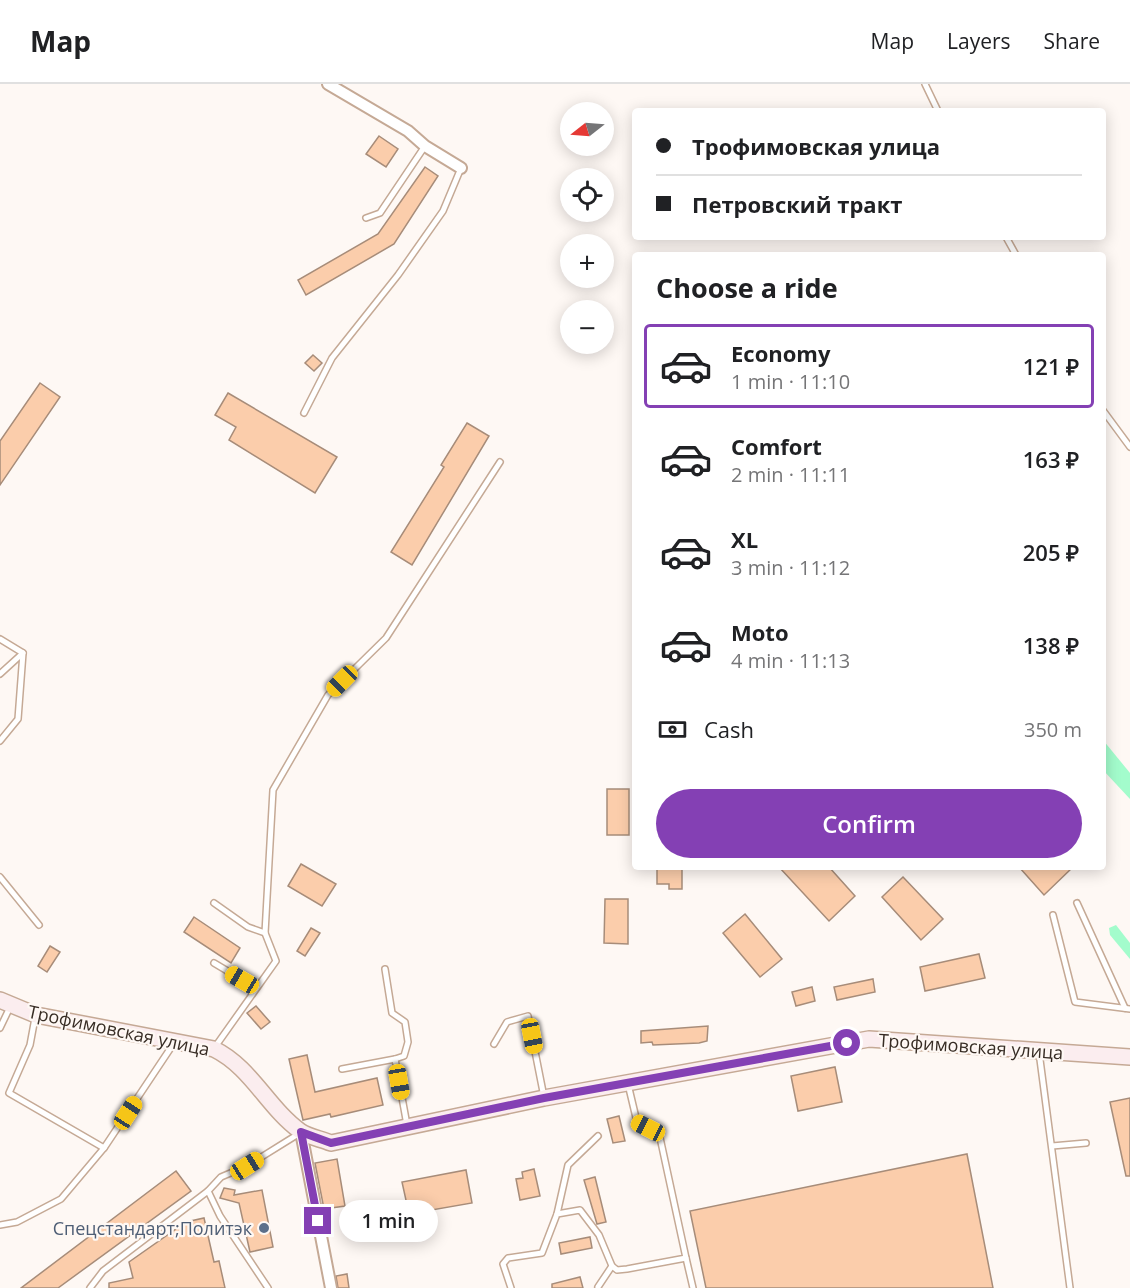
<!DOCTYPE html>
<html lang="en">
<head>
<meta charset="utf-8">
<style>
  :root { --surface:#fff; --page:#f2f2f2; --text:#202124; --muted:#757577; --line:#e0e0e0; --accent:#8440b4 }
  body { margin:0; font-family:"Open Sans",sans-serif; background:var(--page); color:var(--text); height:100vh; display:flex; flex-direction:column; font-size:22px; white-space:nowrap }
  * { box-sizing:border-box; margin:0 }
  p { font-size:20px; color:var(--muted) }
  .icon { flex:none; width:33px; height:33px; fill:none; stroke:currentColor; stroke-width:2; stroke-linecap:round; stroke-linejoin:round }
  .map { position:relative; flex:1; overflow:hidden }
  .panel { position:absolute; left:632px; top:168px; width:474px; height:618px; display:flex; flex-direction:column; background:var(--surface); border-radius:6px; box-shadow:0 3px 15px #0003 }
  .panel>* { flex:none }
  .top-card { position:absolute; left:632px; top:24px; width:474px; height:132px; border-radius:6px; box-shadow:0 3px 15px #0003; display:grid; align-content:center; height:132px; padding:0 24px; background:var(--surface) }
  .needle { width:39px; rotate:253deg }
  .fabs { position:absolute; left:560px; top:18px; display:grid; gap:12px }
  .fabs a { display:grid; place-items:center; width:54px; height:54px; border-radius:50%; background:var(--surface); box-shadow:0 3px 15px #0003; font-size:30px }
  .end { position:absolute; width:27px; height:27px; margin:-14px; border:8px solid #8440b4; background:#fff; box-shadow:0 0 0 3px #fff }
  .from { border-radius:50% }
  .bubble { position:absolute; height:42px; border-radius:21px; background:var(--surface); box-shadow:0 3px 15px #0003; font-size:20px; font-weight:600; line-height:42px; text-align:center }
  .car { position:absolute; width:18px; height:36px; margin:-18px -9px; border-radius:8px; box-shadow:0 0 4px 2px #0007; background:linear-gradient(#f5c518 24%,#345 0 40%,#f5c518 0 76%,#345 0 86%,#f5c518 0) }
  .top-card b { display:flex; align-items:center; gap:21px; height:57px; font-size:22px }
  .top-card b+b { border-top:2px solid var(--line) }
  .top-card i { width:15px; height:15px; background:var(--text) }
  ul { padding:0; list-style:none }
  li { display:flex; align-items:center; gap:18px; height:84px; margin:0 12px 9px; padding:0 12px; border:3px solid transparent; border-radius:6px }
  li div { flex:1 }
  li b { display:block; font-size:22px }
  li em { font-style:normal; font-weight:600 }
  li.current { border-color:var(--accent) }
  li>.icon { width:54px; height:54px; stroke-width:1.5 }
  h2 { padding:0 24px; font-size:27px; line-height:72px }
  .pay { display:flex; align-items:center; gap:15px; height:66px; padding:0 24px; font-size:22px }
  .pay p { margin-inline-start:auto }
  .button { display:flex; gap:12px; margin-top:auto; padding:12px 24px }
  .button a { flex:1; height:69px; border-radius:36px; background:var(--accent); color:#fff; font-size:24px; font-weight:600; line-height:69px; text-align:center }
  header { display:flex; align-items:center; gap:36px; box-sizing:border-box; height:84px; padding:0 30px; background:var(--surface); border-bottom:2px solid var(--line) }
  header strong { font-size:28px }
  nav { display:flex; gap:33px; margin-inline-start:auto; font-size:21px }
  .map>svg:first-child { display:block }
</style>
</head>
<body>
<header>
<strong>Map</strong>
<nav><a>Map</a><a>Layers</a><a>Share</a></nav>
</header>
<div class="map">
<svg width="1130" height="1204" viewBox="0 0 1130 1204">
  <rect width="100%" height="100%" fill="#fef8f4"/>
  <g fill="#a3fccc">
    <path d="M1103,656L1130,689V715L1103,686Z"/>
    <path d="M1116,841L1130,859V875L1110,851L1109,844Z"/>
  </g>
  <g fill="#fbcdab" stroke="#a78c79" stroke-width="1.5">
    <path d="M379,52L398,65L386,83L366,70Z"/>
    <path d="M425,83L438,92L394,160L306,211L298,196L378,150Z"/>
    <path d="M313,271L322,279L314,287L305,279Z"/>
    <path d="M40,299L60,313L0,401V357Z"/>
    <path d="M228,309L337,373L315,409L229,356L236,343L215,331Z"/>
    <path d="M467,339L489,352L412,481L391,468L444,383L441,381Z"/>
    <rect x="607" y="705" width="22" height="46"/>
    <path d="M301,780L336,800L322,822L288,802Z"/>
    <path d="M657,783H682V805H669V800H657Z"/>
    <path d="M779,783H829L855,812L829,837Z"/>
    <path d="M1019,783H1073L1044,811Z"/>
    <path d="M903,793L943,835L921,856L882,813Z"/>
    <path d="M605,815H628V860L604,859Z"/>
    <path d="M745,830L782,875L760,893L723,849Z"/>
    <path d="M194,833L240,864L231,879L184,848Z"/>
    <path d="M311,844L320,849L305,872L297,867Z"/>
    <path d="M50,862L60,868L47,888L38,882Z"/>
    <path d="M979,870L985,894L925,907L920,883Z"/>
    <path d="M873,895L875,908L837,916L834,903Z"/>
    <path d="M812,903L815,917L796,922L792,908Z"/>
    <path d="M256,922L270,938L261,945L247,929Z"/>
    <path d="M708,942L707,957L699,959L653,961L652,958L641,959V947Z"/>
    <path d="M307,971L315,1008L377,994L383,1021L331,1033L330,1030L303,1036L289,975Z"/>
    <path d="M835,983L842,1018L798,1027L791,992Z"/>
    <path d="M1130,1014V1092H1126L1110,1018Z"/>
    <path d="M619,1032L625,1057L613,1059L607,1035Z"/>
    <path d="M967,1070L993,1204H706L690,1127Z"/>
    <path d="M337,1075L345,1122L324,1125L315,1079Z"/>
    <path d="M534,1085L540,1112L520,1116L516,1095L523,1094L522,1088Z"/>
    <path d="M466,1086L472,1119L409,1130L402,1098Z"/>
    <path d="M176,1087L191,1107L58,1204H21Z"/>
    <path d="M595,1093L606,1138L597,1140L584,1096Z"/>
    <path d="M224,1104L235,1106L234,1111L262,1106L273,1163L250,1168L239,1119L220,1114Z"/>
    <path d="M204,1134L214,1178L219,1177L225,1204H109V1199L133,1194L129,1178L186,1138Z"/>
    <path d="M590,1153L592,1164L561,1170L559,1159Z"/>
    <path d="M347,1190L349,1204H338L336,1192Z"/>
    <path d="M580,1193L583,1204H552V1200Z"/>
  </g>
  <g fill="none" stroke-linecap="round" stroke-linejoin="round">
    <g stroke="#c5a995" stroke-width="8">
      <g id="lane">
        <path d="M925,0L938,27"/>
        <path d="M366,134L380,129L425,62"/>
        <path d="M1006,153L1016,171"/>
        <path d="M1102,325L1130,363"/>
        <path d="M304,329L332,274L398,191L443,127L461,84"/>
        <path d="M0,555L23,569L18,635L0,657"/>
        <path d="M0,590L23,569"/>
        <path d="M0,793L39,841"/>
        <path d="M214,819L248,843L265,849"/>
        <path d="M1077,819L1125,924"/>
        <path d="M1053,831L1075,918L1130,925"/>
        <path d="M214,879L256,904"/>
        <path d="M385,885L392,929L405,938L408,958L404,972L395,975"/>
        <path d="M35,934L30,961L9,1009L104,1064"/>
        <path d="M0,944L11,921"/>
        <path d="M494,960L507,938L528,932L544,1013"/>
        <path d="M215,963L276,877L265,849L273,706L328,611L386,554L500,378"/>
        <path d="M1039,968L1070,1204"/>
        <path d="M342,985L395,975L407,1041"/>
        <path d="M1052,1062L1086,1059"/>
        <path d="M557,1130L568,1081L598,1052"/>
        <path d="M0,1141L17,1138L61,1115L104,1064L174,959"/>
        <path d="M686,1174L693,1204"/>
        <path d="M612,1182L617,1186L627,1185L686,1174L659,1049L637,1038L628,1000"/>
        <path d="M90,1204L103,1187L208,1107"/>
        <path d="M268,1204L220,1132L208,1107L221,1093L247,1082L300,1049"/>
        <path d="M511,1204L503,1180L508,1174L542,1169L557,1130L580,1126L599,1151L612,1182L598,1203"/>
      </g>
    </g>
    <g stroke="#c5a995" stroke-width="14">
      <g id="street">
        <path d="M328,0L408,47L425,62L461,84"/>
        <path d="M301,1048L331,1204"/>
      </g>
    </g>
    <g stroke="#c5a995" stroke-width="18">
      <path id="secondary" d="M0,916L36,931L214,965C251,983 268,1024 300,1047C308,1053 322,1055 331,1059L544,1014L869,955L1130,973"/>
    </g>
    <use href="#lane" stroke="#fff" stroke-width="5"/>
    <use href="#street" stroke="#fff" stroke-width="10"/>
    <use href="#secondary" stroke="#fbedef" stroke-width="15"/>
  </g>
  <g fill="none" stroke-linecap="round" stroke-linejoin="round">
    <path stroke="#8440b4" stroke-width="8" d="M318,1137L301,1048L331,1059L544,1014L847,959"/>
  </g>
  <circle fill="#5c6f8a" stroke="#fef8f4" stroke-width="2" cx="264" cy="1144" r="6"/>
  <g text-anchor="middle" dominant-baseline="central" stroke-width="4.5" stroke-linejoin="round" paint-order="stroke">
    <g font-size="18" fill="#372c24" stroke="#fef8f4">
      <text transform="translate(119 946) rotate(12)">Трофимовская улица</text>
      <text transform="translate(971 962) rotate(4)">Трофимовская улица</text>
    </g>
    <g font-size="18" fill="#4e5e75" stroke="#fef8f4" text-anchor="end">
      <text x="252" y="1144">Спецстандарт;Политэк</text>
    </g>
  </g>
</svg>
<div class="fabs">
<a><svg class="needle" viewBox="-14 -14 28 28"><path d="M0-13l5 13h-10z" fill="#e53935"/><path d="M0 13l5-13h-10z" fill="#757577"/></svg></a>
<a><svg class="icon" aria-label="locate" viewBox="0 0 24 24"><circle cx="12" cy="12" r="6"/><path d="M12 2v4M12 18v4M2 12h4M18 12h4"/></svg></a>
<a>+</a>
<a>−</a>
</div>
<i class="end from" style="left:847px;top:959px"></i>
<i class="end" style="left:318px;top:1137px"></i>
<div class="bubble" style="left:339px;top:1116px;width:99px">1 min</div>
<i class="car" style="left:342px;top:597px;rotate:225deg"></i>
<i class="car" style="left:242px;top:896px;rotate:300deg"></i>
<i class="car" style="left:532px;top:952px;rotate:169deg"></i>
<i class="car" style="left:399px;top:998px;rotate:170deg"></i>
<i class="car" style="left:128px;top:1029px;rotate:33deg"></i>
<i class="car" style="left:648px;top:1044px;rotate:297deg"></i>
<i class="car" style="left:247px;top:1082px;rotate:58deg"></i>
<div class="top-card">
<b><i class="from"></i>Трофимовская улица</b>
<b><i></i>Петровский тракт</b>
</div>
<section class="panel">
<h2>Choose a ride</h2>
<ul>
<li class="current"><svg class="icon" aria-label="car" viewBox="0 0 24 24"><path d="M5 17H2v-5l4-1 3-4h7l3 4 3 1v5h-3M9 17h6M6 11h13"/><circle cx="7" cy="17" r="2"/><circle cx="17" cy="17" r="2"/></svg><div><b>Economy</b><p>1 min · 11:10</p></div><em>121 ₽</em></li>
<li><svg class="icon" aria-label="car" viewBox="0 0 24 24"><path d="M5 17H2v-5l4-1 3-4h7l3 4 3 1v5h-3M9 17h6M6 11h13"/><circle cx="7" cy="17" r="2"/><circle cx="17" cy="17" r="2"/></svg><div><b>Comfort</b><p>2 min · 11:11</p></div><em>163 ₽</em></li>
<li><svg class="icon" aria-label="car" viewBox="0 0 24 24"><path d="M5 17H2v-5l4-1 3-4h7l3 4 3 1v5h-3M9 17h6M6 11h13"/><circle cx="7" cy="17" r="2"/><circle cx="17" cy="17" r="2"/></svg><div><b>XL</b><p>3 min · 11:12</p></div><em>205 ₽</em></li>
<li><svg class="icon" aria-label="car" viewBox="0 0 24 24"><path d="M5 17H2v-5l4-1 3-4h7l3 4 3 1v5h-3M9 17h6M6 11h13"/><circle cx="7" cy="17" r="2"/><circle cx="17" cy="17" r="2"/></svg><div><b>Moto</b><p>4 min · 11:13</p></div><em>138 ₽</em></li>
</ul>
<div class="pay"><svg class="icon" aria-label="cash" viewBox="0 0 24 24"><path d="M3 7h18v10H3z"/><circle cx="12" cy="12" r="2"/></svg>Cash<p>350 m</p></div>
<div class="button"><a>Confirm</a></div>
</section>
</div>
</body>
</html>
